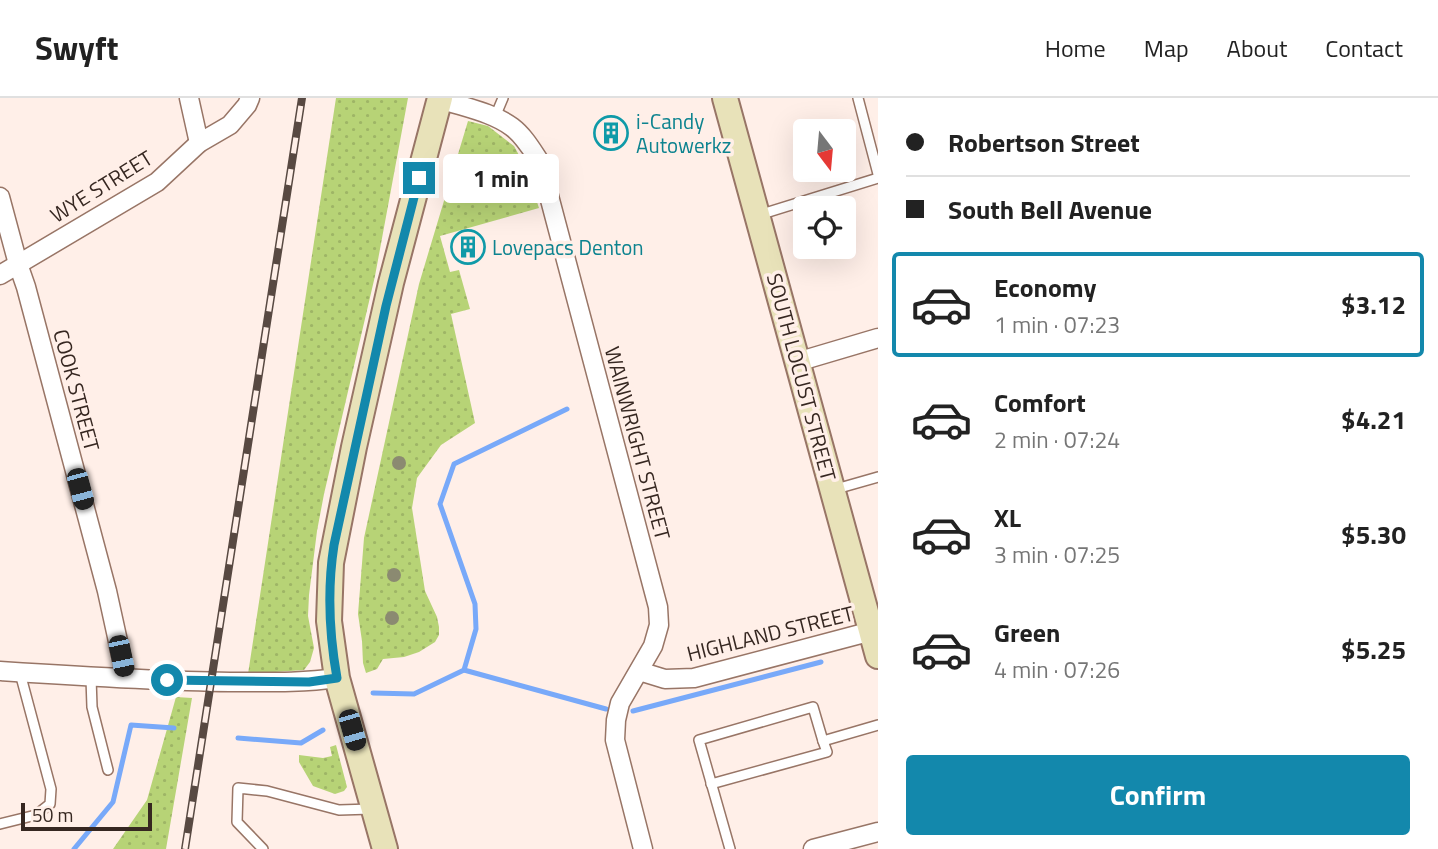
<!DOCTYPE html>
<html lang="en">
<head>
<meta charset="utf-8">
<style>
  :root { --surface:#fff; --page:#f2f2f2; --text:#222; --muted:#767676; --line:#e0e0e0; --accent:#1388ac }
  body { margin:0; font-family:"Titillium Web",sans-serif; background:var(--page); color:var(--text); height:100vh; display:flex; flex-direction:column; font-size:26px; white-space:nowrap }
  * { box-sizing:border-box; margin:0 }
  p { font-size:23px; color:var(--muted) }
  .icon { flex:none; width:38px; height:38px; fill:none; stroke:currentColor; stroke-width:2; stroke-linecap:round; stroke-linejoin:round }
  .map { position:relative; flex:1; overflow:hidden }
  .details { display:flex; flex-direction:column; background:var(--surface); width:560px }
  .details>* { flex:none }
  .top-card { display:grid; align-content:center; height:154px; padding:0 28px; background:var(--surface) }
  .needle { width:46px; rotate:164deg }
  .controls { position:absolute; left:793px; top:21px; display:grid; gap:14px }
  .controls a { display:grid; place-items:center; width:63px; height:63px; border-radius:7px; background:var(--surface); box-shadow:0 7px 28px #0002; font-size:35px }
  .scale { position:absolute; left:21px; bottom:18px; width:131px; box-sizing:border-box; padding-left:7px; border:4px solid #362721; border-top:0; font-size:19px; line-height:24px; white-space:nowrap; color:#362721; -webkit-text-stroke:5px #ffefe8; paint-order:stroke }
  .end { position:absolute; width:32px; height:32px; margin:-16px; border:9px solid #1388ac; background:#fff; box-shadow:0 0 0 4px #fff }
  .from { border-radius:50% }
  .bubble { position:absolute; height:49px; border-radius:7px; background:var(--surface); box-shadow:0 7px 28px #0002; font-size:23px; font-weight:700; line-height:49px; text-align:center }
  .car { position:absolute; width:21px; height:42px; margin:-21px -10px; border-radius:9px; box-shadow:0 0 5px 2px #0007; background:linear-gradient(#222 24%,#8ab4d8 0 40%,#222 0 76%,#8ab4d8 0 86%,#222 0) }
  .top-card b { display:flex; align-items:center; gap:24px; height:66px; font-size:26px }
  .top-card b+b { border-top:2px solid var(--line) }
  .top-card i { width:18px; height:18px; background:var(--text) }
  ul { padding:0; list-style:none }
  li { display:flex; align-items:center; gap:21px; height:105px; margin:0 14px 10px; padding:0 14px; border:4px solid transparent; border-radius:7px }
  li div { flex:1 }
  li b { display:block; font-size:26px }
  li em { font-style:normal; font-weight:700 }
  li.active { border-color:var(--accent) }
  li>.icon { width:63px; height:63px; stroke-width:1.5 }
  .primary-button { display:flex; gap:14px; margin-top:auto; padding:14px 28px }
  .primary-button a { flex:1; height:80px; border-radius:7px; background:var(--accent); color:#fff; font-size:28px; font-weight:700; line-height:80px; text-align:center }
  header { display:flex; align-items:center; gap:42px; box-sizing:border-box; height:98px; padding:0 35px; background:var(--surface); border-bottom:2px solid var(--line) }
  header strong { font-size:33px }
  nav { display:flex; gap:38px; margin-inline-start:auto; font-size:24px }
  main { display:flex; flex:1; min-height:0 }
  .map>svg:first-child { display:block }
</style>
</head>
<body>
<header>
<strong>Swyft</strong>
<nav><a>Home</a><a>Map</a><a>About</a><a>Contact</a></nav>
</header>
<main>
<div class="map">
<svg width="878" height="751" viewBox="0 0 878 751">
  <defs>
    <pattern id="grass-dots" width="8" height="8" patternUnits="userSpaceOnUse" patternTransform="scale(1.75)"><rect width="8" height="8" fill="#b7d376"/><path d="M2 2h.1M6 6h.1" fill="none" stroke="#9eb566" stroke-width="1.8" stroke-linecap="round"/></pattern>
  </defs>
  <rect width="100%" height="100%" fill="#ffefe8"/>
  <g fill="url(#grass-dots)">
    <path d="M336,0H408L375,178L324,396L317,433L309,497L308,518L314,550L310,564L304,572L248,576Z"/>
    <path d="M468,23L488,28L514,48L526,70L539,110L440,138L450,174L459,172L470,211L451,216L475,325L441,347L417,380L412,410L425,493L437,519L439,529V537L435,544L419,554L404,559L383,561L377,571L366,575L363,565L362,543L358,516L364,440L419,186Z"/>
    <path d="M176,599L192,600L166,751H113L147,702Z"/>
    <path d="M336,647L347,689L344,693L335,696L313,688L299,664V657L323,660L332,658L330,649Z"/>
  </g>
  <g fill="none" stroke-linecap="round" stroke-linejoin="round">
    <g stroke="#78a9f9" stroke-width="5">
      <path d="M464,572L606,611"/>
      <path d="M373,595L414,596L464,572L476,531L475,506L440,406L454,366L567,311"/>
      <path d="M633,613L821,564"/>
      <path d="M238,640L301,645L323,632"/>
      <path d="M74,751L113,704L131,627L174,630"/>
    </g>
    <g stroke="#987566" stroke-width="12">
      <g id="lane">
        <path d="M858,0L878,76"/>
        <path d="M495,19L503,0"/>
        <path d="M759,117L878,80"/>
        <path d="M836,391L878,379"/>
        <path d="M91,580L92,609L108,672"/>
        <path d="M711,686L827,654L823,643"/>
        <path d="M0,726L36,717L50,706L51,691L20,575"/>
        <path d="M263,751L237,724L238,690L267,693L339,712L371,711"/>
        <path d="M730,751L699,642L813,609L823,643L878,627"/>
      </g>
    </g>
    <g stroke="#987566" stroke-width="21">
      <g id="street">
        <path d="M189,0L199,45"/>
        <path d="M440,1C463,9 492,14 512,29C524,38 532,52 540,64L658,509L659,527L653,548L620,605L616,622L615,642L643,751"/>
        <path d="M0,99L18,166L26,189L107,493L126,580"/>
        <path d="M0,177L157,84L199,45L230,27L247,7L250,0"/>
        <path d="M797,264L878,240"/>
        <path d="M0,573C77,578 153,583 230,584C266,584 302,585 337,580"/>
        <path d="M639,573L665,581L694,580L872,533"/>
        <path d="M813,751L878,734"/>
      </g>
    </g>
    <g stroke="#987566" stroke-width="28">
      <g id="secondary">
        <path d="M725,0L878,558"/>
        <path d="M385,751L337,580L329,523L331,465L354,349L391,185L440,0"/>
      </g>
    </g>
    <use href="#lane" stroke="#fff" stroke-width="9"/>
    <use href="#street" stroke="#fff" stroke-width="18"/>
    <use href="#secondary" stroke="#e8e2b9" stroke-width="24"/>
    <g stroke="#584942" stroke-width="8">
      <path id="rail" d="M185,751L302,0"/>
    </g>
    <use href="#rail" stroke="#ffefe8" stroke-width="5" stroke-dasharray="16" stroke-linecap="butt"/>
  </g>
  <g fill="#8b8a71">
    <circle cx="399" cy="365" r="7"/>
    <circle cx="394" cy="477" r="7"/>
    <circle cx="392" cy="520" r="7"/>
  </g>
  <g fill="none" stroke-linecap="round" stroke-linejoin="round">
    <path stroke="#1388ac" stroke-width="9" d="M167,582L309,584L337,580C329,535 327,492 334,447L386,208L419,80"/>
  </g>
  <defs>
    <g id="building-ring" transform="scale(1.75)"><circle r="9.5" fill="#ffefe8" stroke="#0f9aa8" stroke-width="1.5"/><path d="M-4-6H4V6H1V3H-1V6H-4ZM-2.5-4.3h1.7v1.8h-1.7ZM.8-4.3h1.7v1.8H.8ZM-2.5-1h1.7V.8h-1.7ZM.8-1h1.7V.8H.8Z" fill="#0f9aa8"/></g>
  </defs>
  <g fill-rule="evenodd">
    <use href="#building-ring" x="611" y="35"/>
    <use href="#building-ring" x="468" y="149"/>
  </g>
  <g text-anchor="middle" dominant-baseline="central" stroke-width="7" stroke-linejoin="round" paint-order="stroke">
    <g font-size="21" fill="#0d838f" stroke="#ffefe8" text-anchor="start">
      <text x="636" y="23">i-Candy<tspan x="636" dy="24">Autowerkz</tspan></text>
      <text x="492" y="149">Lovepacs Denton</text>
    </g>
    <g font-size="21" fill="#362721" stroke="#ffefe8">
      <text transform="translate(101 88) rotate(-32)">WYE STREET</text>
      <text transform="translate(802 279) rotate(75)">SOUTH LOCUST STREET</text>
      <text transform="translate(77 292) rotate(75)">COOK STREET</text>
      <text transform="translate(638 345) rotate(75)">WAINWRIGHT STREET</text>
      <text transform="translate(770 535) rotate(-14)">HIGHLAND STREET</text>
    </g>
  </g>
</svg>
<div class="controls">
<a><svg class="needle" viewBox="-14 -14 28 28"><path d="M0-13l5 13h-10z" fill="#e53935"/><path d="M0 13l5-13h-10z" fill="#767676"/></svg></a>
<a><svg class="icon" aria-label="locate" viewBox="0 0 24 24"><circle cx="12" cy="12" r="6"/><path d="M12 2v4M12 18v4M2 12h4M18 12h4"/></svg></a>
</div>
<div class="scale">50 m</div>
<i class="end from" style="left:167px;top:582px"></i>
<i class="end" style="left:419px;top:80px"></i>
<div class="bubble" style="left:443px;top:56px;width:116px">1 min</div>
<i class="car" style="left:80px;top:391px;rotate:165deg"></i>
<i class="car" style="left:121px;top:558px;rotate:168deg"></i>
<i class="car" style="left:352px;top:632px;rotate:164deg"></i>
</div>
<section class="details">
<div class="top-card">
<b><i class="from"></i>Robertson Street</b>
<b><i></i>South Bell Avenue</b>
</div>
<ul>
<li class="active"><svg class="icon" aria-label="car" viewBox="0 0 24 24"><path d="M5 17H2v-5l4-1 3-4h7l3 4 3 1v5h-3M9 17h6M6 11h13"/><circle cx="7" cy="17" r="2"/><circle cx="17" cy="17" r="2"/></svg><div><b>Economy</b><p>1 min · 07:23</p></div><em>$3.12</em></li>
<li><svg class="icon" aria-label="car" viewBox="0 0 24 24"><path d="M5 17H2v-5l4-1 3-4h7l3 4 3 1v5h-3M9 17h6M6 11h13"/><circle cx="7" cy="17" r="2"/><circle cx="17" cy="17" r="2"/></svg><div><b>Comfort</b><p>2 min · 07:24</p></div><em>$4.21</em></li>
<li><svg class="icon" aria-label="car" viewBox="0 0 24 24"><path d="M5 17H2v-5l4-1 3-4h7l3 4 3 1v5h-3M9 17h6M6 11h13"/><circle cx="7" cy="17" r="2"/><circle cx="17" cy="17" r="2"/></svg><div><b>XL</b><p>3 min · 07:25</p></div><em>$5.30</em></li>
<li><svg class="icon" aria-label="car" viewBox="0 0 24 24"><path d="M5 17H2v-5l4-1 3-4h7l3 4 3 1v5h-3M9 17h6M6 11h13"/><circle cx="7" cy="17" r="2"/><circle cx="17" cy="17" r="2"/></svg><div><b>Green</b><p>4 min · 07:26</p></div><em>$5.25</em></li>
</ul>
<div class="primary-button"><a>Confirm</a></div>
</section>
</main>
</body>
</html>
